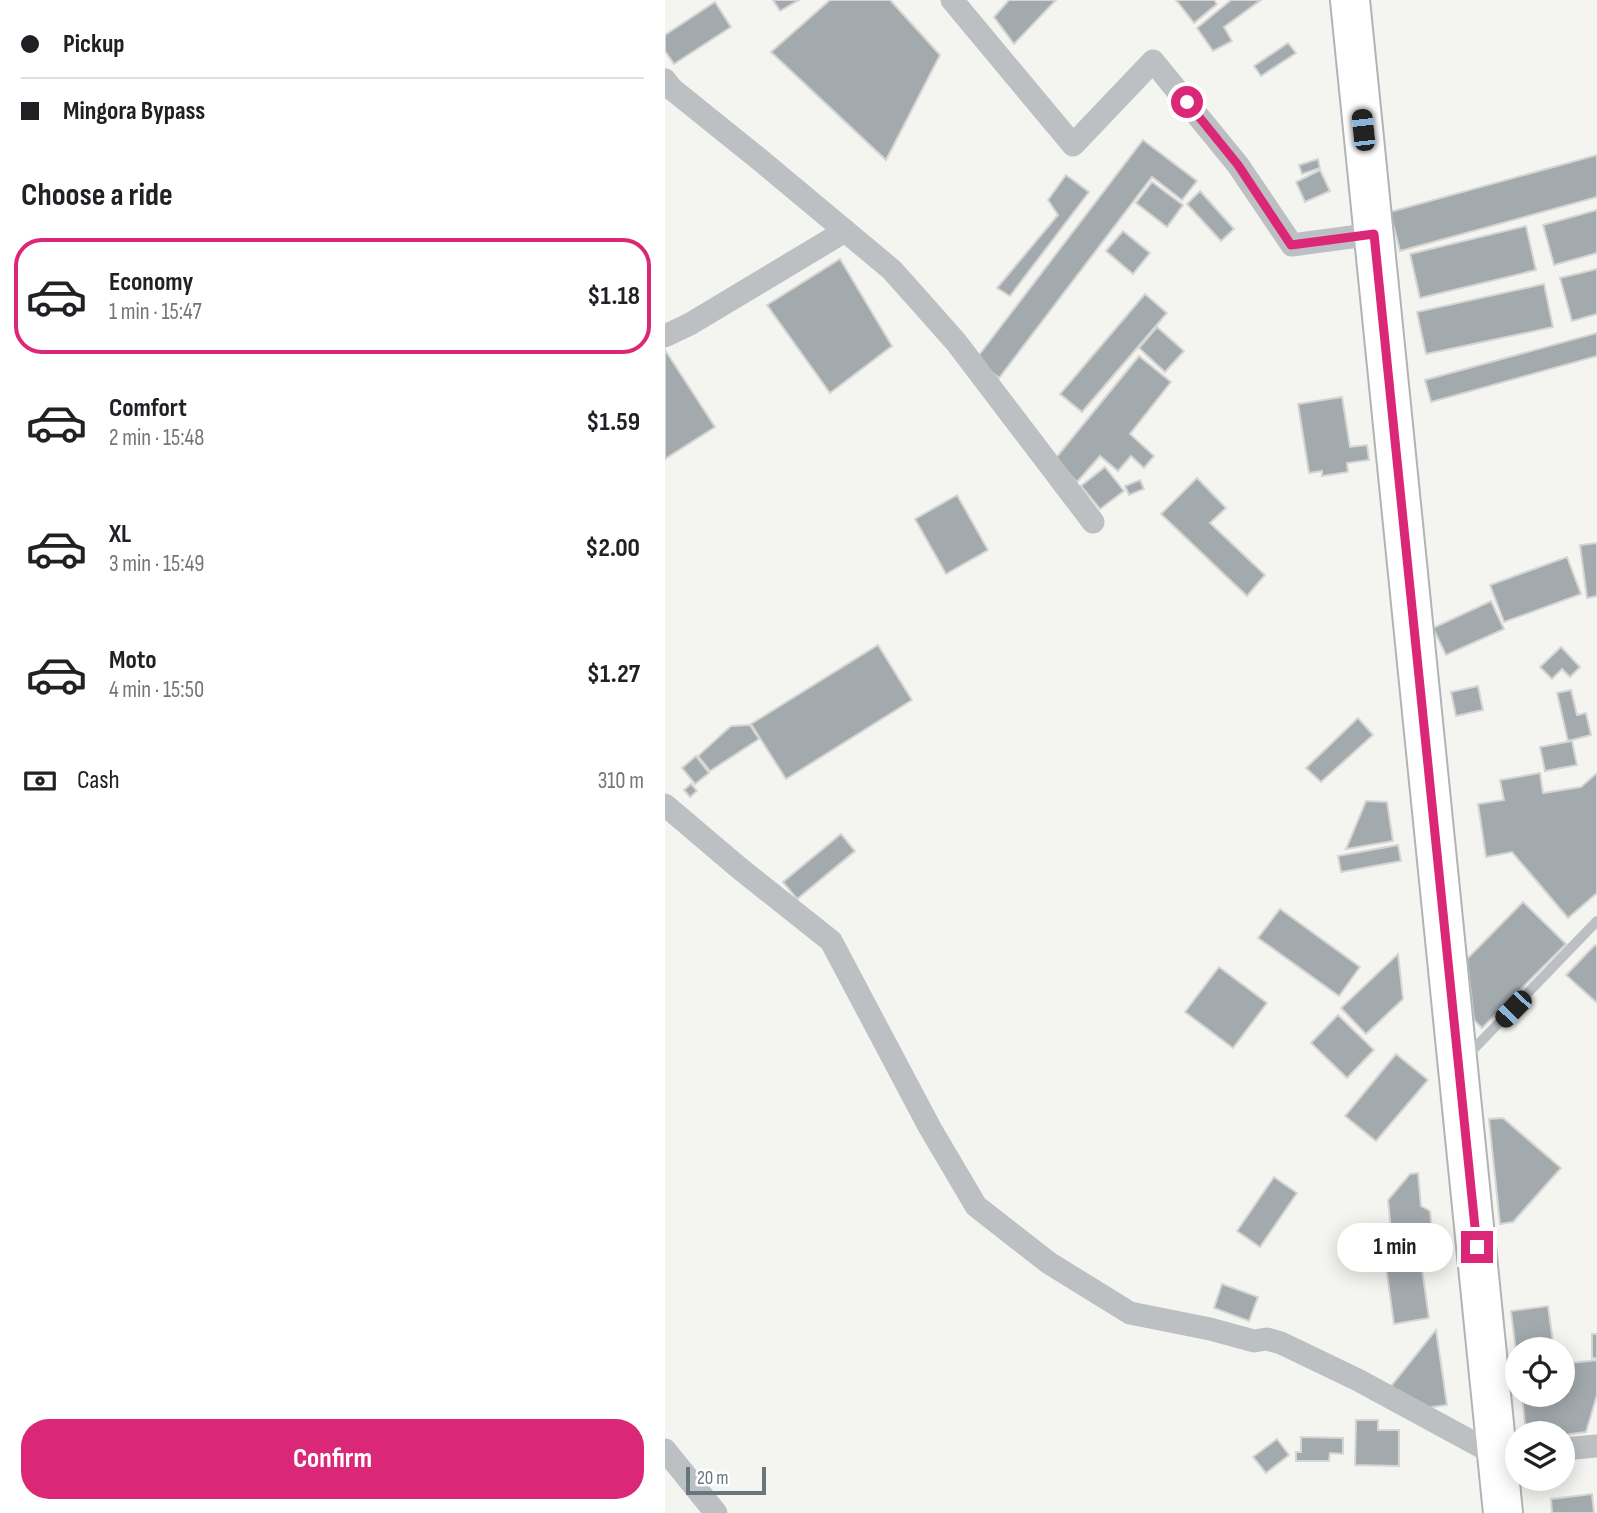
<!DOCTYPE html>
<html lang="en">
<head>
<meta charset="utf-8">
<style>
  :root { --surface:#fff; --page:#f2f2f2; --text:#202124; --muted:#757577; --line:#e0e0e0; --accent:#db2777 }
  body { margin:0; font-family:"Sofia Sans Condensed",sans-serif; background:var(--page); color:var(--text); height:100vh; display:flex; flex-direction:column; font-size:26px; white-space:nowrap }
  * { box-sizing:border-box; margin:0 }
  p { font-size:23px; color:var(--muted) }
  .icon { flex:none; width:38px; height:38px; fill:none; stroke:currentColor; stroke-width:2; stroke-linecap:round; stroke-linejoin:round }
  .map { position:relative; flex:1; overflow:hidden }
  .panel { display:flex; flex-direction:column; background:var(--surface); width:665px }
  .panel>* { flex:none }
  .banner { display:grid; align-content:center; height:154px; padding:0 21px; background:var(--surface) }
  .controls { position:absolute; left:840px; top:1337px; display:grid; gap:14px }
  .controls a { display:grid; place-items:center; width:70px; height:70px; border-radius:50%; background:var(--surface); box-shadow:0 4px 18px #0003; font-size:35px }
  .scale { position:absolute; left:21px; bottom:18px; width:80px; box-sizing:border-box; padding-left:7px; border:4px solid #67777f; border-top:0; font-size:19px; line-height:24px; white-space:nowrap; color:#67777f; -webkit-text-stroke:5px #fff; paint-order:stroke }
  .end { position:absolute; width:32px; height:32px; margin:-16px; border:9px solid #db2777; background:#fff; box-shadow:0 0 0 4px #fff }
  .from { border-radius:50% }
  .bubble { position:absolute; height:49px; border-radius:24px; background:var(--surface); box-shadow:0 4px 18px #0003; font-size:23px; font-weight:700; line-height:49px; text-align:center }
  .car { position:absolute; width:21px; height:42px; margin:-21px -10px; border-radius:9px; box-shadow:0 0 5px 2px #0007; background:linear-gradient(#222 24%,#8ab4d8 0 40%,#222 0 76%,#8ab4d8 0 86%,#222 0) }
  .banner b { display:flex; align-items:center; gap:24px; height:66px; font-size:26px }
  .banner b+b { border-top:2px solid var(--line) }
  .banner i { width:18px; height:18px; background:var(--text) }
  ul { padding:0; list-style:none }
  li { display:flex; align-items:center; gap:21px; height:116px; margin:0 14px 10px; padding:0 7px; border:4px solid transparent; border-radius:28px }
  li div { flex:1 }
  li b { display:block; font-size:26px }
  li em { font-style:normal; font-weight:700 }
  li.selected { border-color:var(--accent) }
  li>.icon { width:63px; height:63px; stroke-width:1.5 }
  h2 { padding:0 21px; font-size:32px; line-height:84px }
  .pay { display:flex; align-items:center; gap:18px; height:77px; padding:0 21px; font-size:26px }
  .pay p { margin-inline-start:auto }
  .button { display:flex; gap:14px; margin-top:auto; padding:14px 21px }
  .button a { flex:1; height:80px; border-radius:28px; background:var(--accent); color:#fff; font-size:28px; font-weight:700; line-height:80px; text-align:center }
  main { display:flex; flex:1; min-height:0 }
  .map>svg:first-child { display:block }
</style>
</head>
<body>
<main>
<section class="panel">
<div class="banner">
<b><i class="from"></i>Pickup</b>
<b><i></i>Mingora Bypass</b>
</div>
<h2>Choose a ride</h2>
<ul>
<li class="selected"><svg class="icon" aria-label="car" viewBox="0 0 24 24"><path d="M5 17H2v-5l4-1 3-4h7l3 4 3 1v5h-3M9 17h6M6 11h13"/><circle cx="7" cy="17" r="2"/><circle cx="17" cy="17" r="2"/></svg><div><b>Economy</b><p>1 min · 15:47</p></div><em>$1.18</em></li>
<li><svg class="icon" aria-label="car" viewBox="0 0 24 24"><path d="M5 17H2v-5l4-1 3-4h7l3 4 3 1v5h-3M9 17h6M6 11h13"/><circle cx="7" cy="17" r="2"/><circle cx="17" cy="17" r="2"/></svg><div><b>Comfort</b><p>2 min · 15:48</p></div><em>$1.59</em></li>
<li><svg class="icon" aria-label="car" viewBox="0 0 24 24"><path d="M5 17H2v-5l4-1 3-4h7l3 4 3 1v5h-3M9 17h6M6 11h13"/><circle cx="7" cy="17" r="2"/><circle cx="17" cy="17" r="2"/></svg><div><b>XL</b><p>3 min · 15:49</p></div><em>$2.00</em></li>
<li><svg class="icon" aria-label="car" viewBox="0 0 24 24"><path d="M5 17H2v-5l4-1 3-4h7l3 4 3 1v5h-3M9 17h6M6 11h13"/><circle cx="7" cy="17" r="2"/><circle cx="17" cy="17" r="2"/></svg><div><b>Moto</b><p>4 min · 15:50</p></div><em>$1.27</em></li>
</ul>
<div class="pay"><svg class="icon" aria-label="cash" viewBox="0 0 24 24"><path d="M3 7h18v10H3z"/><circle cx="12" cy="12" r="2"/></svg>Cash<p>310 m</p></div>
<div class="button"><a>Confirm</a></div>
</section>
<div class="map">
<svg width="932" height="1513" viewBox="0 0 932 1513">
  <rect width="100%" height="100%" fill="#f4f4f1"/>
  <g fill="#a2aaae" stroke="#d6d5d4" stroke-width="2">
    <path d="M108,0H134L115,11Z"/>
    <path d="M165,0H225L275,55L221,160L106,52Z"/>
    <path d="M344,0H391L349,44L329,17Z"/>
    <path d="M511,0H549L552,4L529,23Z"/>
    <path d="M566,0H596L559,27L567,41L548,51L532,28Z"/>
    <path d="M50,2L66,27L9,64L0,51V35Z"/>
    <path d="M623,43L631,53L596,76L589,66Z"/>
    <path d="M478,140L532,181L517,200L487,177L334,378L311,359Z"/>
    <path d="M932,155V197L735,251L725,212Z"/>
    <path d="M653,159L655,168L637,174L634,165Z"/>
    <path d="M655,170L665,191L640,202L631,182Z"/>
    <path d="M401,175L424,192L345,296L332,288L393,215L383,200Z"/>
    <path d="M487,182L518,205L502,227L471,203Z"/>
    <path d="M535,191L569,229L556,241L522,204Z"/>
    <path d="M932,210V253L889,265L878,225Z"/>
    <path d="M861,226L871,270L755,298L745,254Z"/>
    <path d="M458,231L485,253L468,274L441,251Z"/>
    <path d="M175,259L227,346L165,393L102,305Z"/>
    <path d="M932,269V314L907,321L895,278Z"/>
    <path d="M879,284L888,327L761,354L752,312Z"/>
    <path d="M480,294L502,313L417,412L395,394Z"/>
    <path d="M492,327L519,351L500,372L474,348Z"/>
    <path d="M932,333V356L766,402L760,380Z"/>
    <path d="M0,350L50,427L0,459Z"/>
    <path d="M474,356L506,382L465,434L489,456L479,468L466,456L453,471L435,456L412,482L390,459Z"/>
    <path d="M677,397L685,447L702,445L704,460L682,463L683,472L657,476V471L644,473L633,404Z"/>
    <path d="M440,467L459,491L435,509L416,486Z"/>
    <path d="M532,478L561,508L545,523L600,575L582,596L496,514Z"/>
    <path d="M475,480L479,489L464,495L460,486Z"/>
    <path d="M292,495L323,550L281,574L250,519Z"/>
    <path d="M932,543V596L922,598L915,545Z"/>
    <path d="M902,557L916,594L839,622L825,585Z"/>
    <path d="M826,601L839,629L781,655L768,628Z"/>
    <path d="M213,645L247,700L121,779L86,724Z"/>
    <path d="M896,647L915,667L905,677L897,669L887,679L875,667Z"/>
    <path d="M813,686L818,710L791,716L786,692Z"/>
    <path d="M906,690L912,715L921,713L926,735L903,741L892,693Z"/>
    <path d="M693,718L708,735L656,782L641,768Z"/>
    <path d="M85,725L94,739L45,771L33,756L66,726Z"/>
    <path d="M907,741L912,765L880,771L875,747Z"/>
    <path d="M31,756L44,773L30,784L17,768Z"/>
    <path d="M875,773L878,793L916,787L932,773V893L903,918L847,852L821,857L813,804L839,800L835,780Z"/>
    <path d="M26,784L32,791L25,797L19,790Z"/>
    <path d="M701,801L722,802L728,841L681,849Z"/>
    <path d="M176,834L190,851L132,899L118,882Z"/>
    <path d="M733,845L736,861L676,872L673,856Z"/>
    <path d="M858,902L901,944L817,1028L809,1020L802,959Z"/>
    <path d="M615,909L695,967L674,996L593,938Z"/>
    <path d="M930,945L932,947V1001L931,1002L901,975Z"/>
    <path d="M733,954L738,999L701,1034L676,1008Z"/>
    <path d="M554,967L602,1003L568,1048L520,1012Z"/>
    <path d="M673,1015L709,1050L682,1078L646,1043Z"/>
    <path d="M731,1054L763,1080L711,1141L680,1116Z"/>
    <path d="M838,1118L896,1168L848,1222L835,1224L824,1119Z"/>
    <path d="M753,1173L756,1206L765,1211L767,1229L753,1230L755,1247L728,1250L723,1200L745,1174Z"/>
    <path d="M609,1177L632,1193L595,1247L572,1231Z"/>
    <path d="M756,1262L764,1318L729,1324L721,1267Z"/>
    <path d="M557,1284L593,1297L584,1321L549,1308Z"/>
    <path d="M883,1306L889,1349H852V1360L846,1311Z"/>
    <path d="M771,1330L782,1405L760,1408L723,1390Z"/>
    <rect x="927" y="1334" width="5" height="24"/>
    <path d="M932,1360V1395L921,1432L898,1435V1433H861L857,1395H898V1364Z"/>
    <path d="M691,1420H713V1430H734V1466L690,1465Z"/>
    <path d="M636,1437L678,1438V1454L665,1453L664,1461H631V1452H636Z"/>
    <path d="M612,1439L624,1455L601,1473L588,1457Z"/>
    <path d="M927,1494L929,1513H887L886,1499Z"/>
  </g>
  <g fill="none" stroke-linecap="round" stroke-linejoin="round">
    <g stroke="#b0b4b6" stroke-width="42">
      <path id="highway" d="M685,0L838,1513"/>
    </g>
    <path stroke="#bcc0c3" stroke-width="10" d="M801,1057L932,921"/>
    <g stroke="#bcc0c3" stroke-width="23">
      <path d="M287,0L408,145L488,61L573,165L627,245L709,234"/>
      <path d="M0,80L7,89L94,159L227,270L291,342L428,522"/>
      <path d="M0,336L25,324L180,231"/>
      <path d="M0,805L73,867L166,941L265,1128L311,1206L384,1263L465,1313L545,1329L589,1341L602,1339L616,1343L693,1380L833,1456L852,1454"/>
      <path d="M898,1449L932,1446"/>
      <path d="M0,1450L51,1513"/>
    </g>
    <use href="#highway" stroke="#fff" stroke-width="38"/>
  </g>
  <g fill="none" stroke-linecap="round" stroke-linejoin="round">
    <path stroke="#db2777" stroke-width="9" d="M522,102L573,165L626,245L709,234L812,1247"/>
  </g>
</svg>
<div class="controls">
<a><svg class="icon" aria-label="locate" viewBox="0 0 24 24"><circle cx="12" cy="12" r="6"/><path d="M12 2v4M12 18v4M2 12h4M18 12h4"/></svg></a>
<a><svg class="icon" aria-label="layers" viewBox="0 0 24 24"><path d="M12 4l9 5-9 5-9-5zM3 14l9 5 9-5"/></svg></a>
</div>
<div class="scale">20 m</div>
<i class="end from" style="left:522px;top:102px"></i>
<i class="end" style="left:812px;top:1247px"></i>
<div class="bubble" style="left:672px;top:1223px;width:116px">1 min</div>
<i class="car" style="left:698px;top:130px;rotate:354deg"></i>
<i class="car" style="left:848px;top:1009px;rotate:224deg"></i>
</div>
</main>
</body>
</html>
